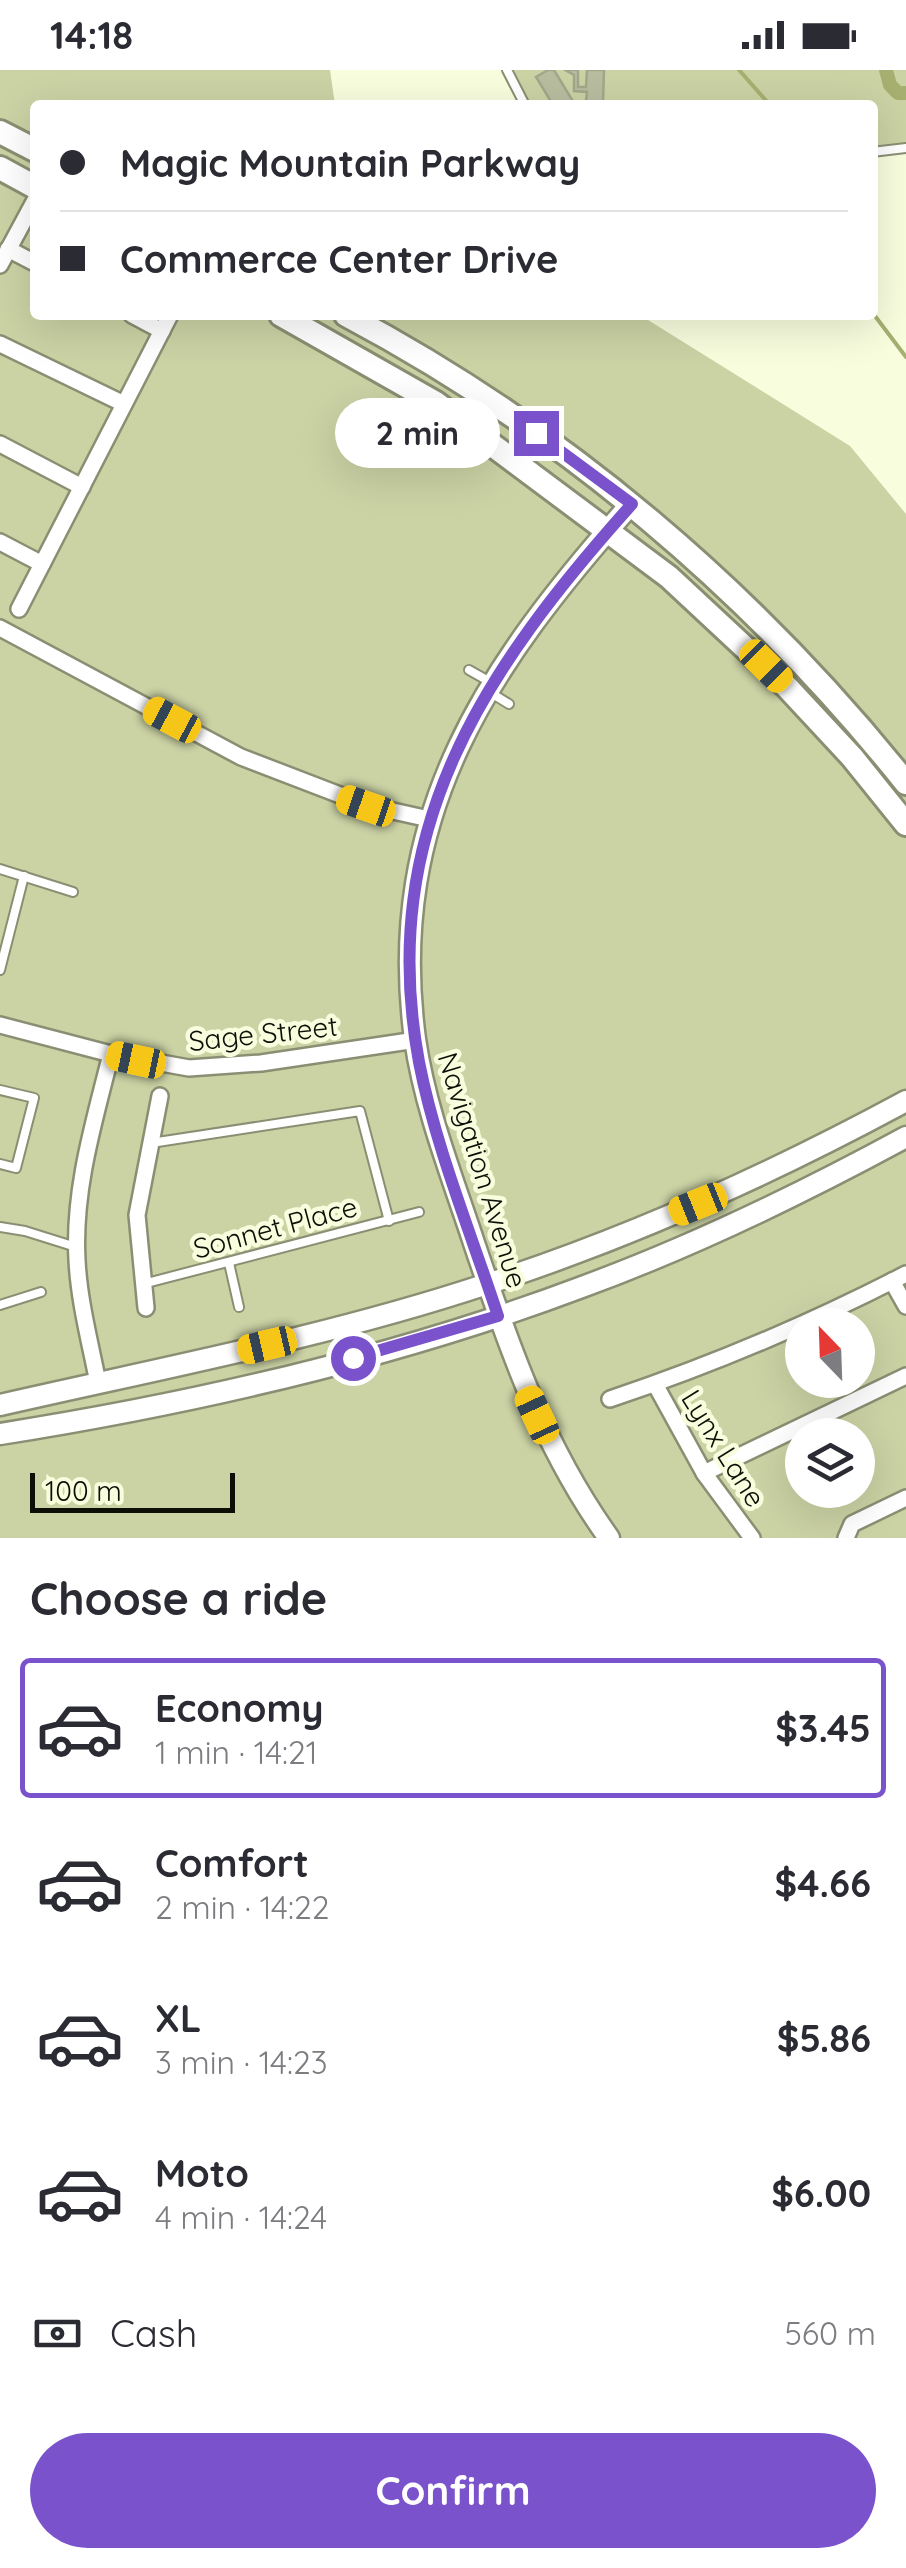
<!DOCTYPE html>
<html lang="en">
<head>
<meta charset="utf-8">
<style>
  :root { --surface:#fff; --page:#f7f7f7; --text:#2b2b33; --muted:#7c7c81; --line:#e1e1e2; --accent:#7a53cc }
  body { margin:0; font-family:Quicksand,sans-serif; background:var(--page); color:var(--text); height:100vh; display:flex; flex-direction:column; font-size:38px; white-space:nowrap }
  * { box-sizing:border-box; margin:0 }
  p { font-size:32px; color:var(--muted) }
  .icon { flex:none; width:55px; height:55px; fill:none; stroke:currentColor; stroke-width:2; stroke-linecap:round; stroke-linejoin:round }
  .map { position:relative; height:1468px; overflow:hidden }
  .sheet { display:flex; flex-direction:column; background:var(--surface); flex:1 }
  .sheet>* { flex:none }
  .banner { position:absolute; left:30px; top:30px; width:848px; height:220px; border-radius:10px; box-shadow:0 10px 40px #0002; display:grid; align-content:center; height:220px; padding:0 30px; background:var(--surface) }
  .needle { width:65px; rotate:337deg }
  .controls { position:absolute; left:785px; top:1238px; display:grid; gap:20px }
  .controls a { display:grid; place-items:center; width:90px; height:90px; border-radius:50%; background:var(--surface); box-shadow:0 10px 40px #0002; font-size:50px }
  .scale { position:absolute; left:30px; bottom:25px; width:205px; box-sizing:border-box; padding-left:10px; border:5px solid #0d0e05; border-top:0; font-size:28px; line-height:35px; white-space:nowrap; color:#0d0e05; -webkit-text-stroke:8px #f8fdde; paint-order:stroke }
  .end { position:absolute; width:45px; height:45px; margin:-22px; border:12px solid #7a53cc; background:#fff; box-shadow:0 0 0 5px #fff }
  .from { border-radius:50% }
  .bubble { position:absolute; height:70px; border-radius:35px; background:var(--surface); box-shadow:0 10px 40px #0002; font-size:32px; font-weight:800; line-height:70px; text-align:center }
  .car { position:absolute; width:30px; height:60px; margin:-30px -15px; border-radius:12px; box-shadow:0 0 8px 2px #0007; background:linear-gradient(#f5c518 24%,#345 0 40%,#f5c518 0 76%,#345 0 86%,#f5c518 0) }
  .banner b { display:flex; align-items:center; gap:35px; height:95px; font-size:38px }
  .banner b+b { border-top:2px solid var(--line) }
  .banner i { width:25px; height:25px; background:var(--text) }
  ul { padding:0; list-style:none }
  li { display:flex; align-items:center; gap:30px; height:140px; margin:0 20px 15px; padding:0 10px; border:5px solid transparent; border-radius:10px }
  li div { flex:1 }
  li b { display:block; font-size:38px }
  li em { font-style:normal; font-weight:800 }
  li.selected { border-color:var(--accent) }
  li>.icon { width:90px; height:90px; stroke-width:1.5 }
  h2 { padding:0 30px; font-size:45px; line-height:120px }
  .pay { display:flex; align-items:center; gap:25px; height:110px; padding:0 30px; font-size:38px }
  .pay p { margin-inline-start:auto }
  .button { display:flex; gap:20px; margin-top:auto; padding:20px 30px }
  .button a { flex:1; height:115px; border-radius:60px; background:var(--accent); color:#fff; font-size:40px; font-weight:800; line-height:115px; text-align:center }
  .status { display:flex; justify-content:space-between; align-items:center; height:70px; padding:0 50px; background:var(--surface); direction:ltr }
  .status svg { height:28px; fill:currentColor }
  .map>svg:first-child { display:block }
</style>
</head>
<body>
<div class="status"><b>14:18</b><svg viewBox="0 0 49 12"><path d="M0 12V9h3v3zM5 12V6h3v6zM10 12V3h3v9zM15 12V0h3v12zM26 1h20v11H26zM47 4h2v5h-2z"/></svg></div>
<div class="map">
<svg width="906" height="1468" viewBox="0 0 906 1468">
  <rect width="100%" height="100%" fill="#f8fdde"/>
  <g fill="#cbd2a4" fill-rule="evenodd">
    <path d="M0,0H330L335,35H35V245H640L850,376L906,444V1468H0ZM802,1255H858V1310H802ZM802,1365H858V1420H802Z"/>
    <path d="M508,0H906V78L873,82L872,35H526Z"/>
  </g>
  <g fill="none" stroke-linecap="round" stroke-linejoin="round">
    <g stroke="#a7af70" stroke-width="4">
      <path d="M739,0L770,35"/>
      <path d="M872,242L906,287"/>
    </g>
    <path stroke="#a7af70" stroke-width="14" d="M886,0L890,15L898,23H906"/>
  </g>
  <g fill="#b9bda0" stroke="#a2a78a" stroke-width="2.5">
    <path d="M548,0H554L574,33L553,35L536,7Z"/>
    <path d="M565,0H578V17H586L587,0H604L603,32L586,31L587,22L574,21V5Z"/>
  </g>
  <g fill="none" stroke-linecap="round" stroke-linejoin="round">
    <g stroke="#8a8f73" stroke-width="12">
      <g id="service">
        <path d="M507,0L525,35"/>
        <path d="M872,82L906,78"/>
        <path d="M469,600L492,613"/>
        <path d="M491,623L509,634"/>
        <path d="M0,799L73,822"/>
        <path d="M0,900L24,806"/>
        <path d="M0,1020L34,1028L16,1098L0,1094"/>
        <path d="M151,1073L360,1041L389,1151"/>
        <path d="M0,1157L25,1161L76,1177"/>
        <path d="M229,1193L239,1237"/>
        <path d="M143,1214L419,1142"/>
        <path d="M0,1235L41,1222"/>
      </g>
    </g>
    <g stroke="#8a8f73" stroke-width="20">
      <g id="minor">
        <path d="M8,179L35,193"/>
        <path d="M0,195L35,130"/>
        <path d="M132,245L162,261"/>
        <path d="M0,274L124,334"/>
        <path d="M0,374L82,417"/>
        <path d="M0,472L42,494"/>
        <path d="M19,539L170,245"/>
        <path d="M0,558L241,687L366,735L429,749"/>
        <path d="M0,955L111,984L189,998L261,993L416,970"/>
        <path d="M892,1211L906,1236"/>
        <path d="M146,1238L137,1145L160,1026"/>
        <path d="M98,1313C90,1272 79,1231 77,1190C73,1120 94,1052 111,984"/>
        <path d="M655,1314L704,1403L752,1468"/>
        <path d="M610,1329C712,1295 811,1253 906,1204"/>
        <path d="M704,1403L906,1306"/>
        <path d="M846,1468L852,1454L906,1428"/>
      </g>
    </g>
    <g stroke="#8a8f73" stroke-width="25">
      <g id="tertiary">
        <path d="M0,1335C162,1298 326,1267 484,1215C630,1168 771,1104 906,1031"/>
        <path d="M0,1364C196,1333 396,1287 582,1217C694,1176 801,1124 906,1067"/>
        <path d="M609,1468C544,1378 509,1277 474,1173C452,1106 425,1039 415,969C385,744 489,594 631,434"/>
      </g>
    </g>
    <g stroke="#8a8f73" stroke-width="28">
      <g id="secondary">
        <path d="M0,62L35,80"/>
        <path d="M0,98L35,117"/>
        <path d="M281,245L436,333L669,507L786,616L852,687L906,754"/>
        <path d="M346,245C563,360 753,522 906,713"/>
      </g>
    </g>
    <use href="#service" stroke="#fff" stroke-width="8"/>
    <use href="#minor" stroke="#fff" stroke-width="15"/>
    <use href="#tertiary" stroke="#fff" stroke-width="20"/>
    <use href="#secondary" stroke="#fff" stroke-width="22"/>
  </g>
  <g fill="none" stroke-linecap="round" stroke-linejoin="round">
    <path stroke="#7a53cc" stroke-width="12" d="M353,1288L498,1246C471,1163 436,1079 419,992C376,760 484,599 632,434L536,363"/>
  </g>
  <g text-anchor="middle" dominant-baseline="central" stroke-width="9" stroke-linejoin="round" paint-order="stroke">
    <g font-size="28" fill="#0d0e05" stroke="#f8fdde">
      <text transform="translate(263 963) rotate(-6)">Sage Street</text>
      <text transform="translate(483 1100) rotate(73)">Navigation Avenue</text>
      <text transform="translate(275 1157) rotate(-15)">Sonnet Place</text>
      <text transform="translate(724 1378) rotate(58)">Lynx Lane</text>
    </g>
  </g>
</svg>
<div class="controls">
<a><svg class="needle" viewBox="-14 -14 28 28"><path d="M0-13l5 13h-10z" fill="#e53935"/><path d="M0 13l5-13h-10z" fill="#7c7c81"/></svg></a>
<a><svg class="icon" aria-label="layers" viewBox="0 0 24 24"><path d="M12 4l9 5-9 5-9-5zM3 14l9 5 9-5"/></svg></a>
</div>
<div class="scale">100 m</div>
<i class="end from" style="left:353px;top:1288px"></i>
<i class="end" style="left:536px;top:363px"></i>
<div class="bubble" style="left:335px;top:328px;width:165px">2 min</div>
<i class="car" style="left:766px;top:596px;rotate:135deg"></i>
<i class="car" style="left:172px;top:650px;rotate:298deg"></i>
<i class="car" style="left:366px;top:736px;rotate:289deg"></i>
<i class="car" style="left:136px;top:990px;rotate:282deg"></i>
<i class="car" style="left:698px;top:1134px;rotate:248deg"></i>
<i class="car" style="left:267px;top:1275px;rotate:257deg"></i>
<i class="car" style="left:537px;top:1345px;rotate:335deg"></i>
<div class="banner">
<b><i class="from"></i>Magic Mountain Parkway</b>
<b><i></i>Commerce Center Drive</b>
</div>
</div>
<section class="sheet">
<h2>Choose a ride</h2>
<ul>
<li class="selected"><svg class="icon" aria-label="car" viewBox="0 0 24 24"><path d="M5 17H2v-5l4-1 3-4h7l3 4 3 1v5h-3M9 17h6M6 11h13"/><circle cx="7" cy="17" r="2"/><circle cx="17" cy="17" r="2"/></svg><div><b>Economy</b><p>1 min · 14:21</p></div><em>$3.45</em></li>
<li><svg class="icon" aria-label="car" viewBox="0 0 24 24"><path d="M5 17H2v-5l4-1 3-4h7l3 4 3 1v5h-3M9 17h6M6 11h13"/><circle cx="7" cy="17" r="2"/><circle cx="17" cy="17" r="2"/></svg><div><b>Comfort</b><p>2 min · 14:22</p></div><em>$4.66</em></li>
<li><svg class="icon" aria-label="car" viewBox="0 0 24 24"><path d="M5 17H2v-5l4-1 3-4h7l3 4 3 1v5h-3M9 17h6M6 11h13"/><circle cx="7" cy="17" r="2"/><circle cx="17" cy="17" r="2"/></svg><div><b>XL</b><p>3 min · 14:23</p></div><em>$5.86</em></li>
<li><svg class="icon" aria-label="car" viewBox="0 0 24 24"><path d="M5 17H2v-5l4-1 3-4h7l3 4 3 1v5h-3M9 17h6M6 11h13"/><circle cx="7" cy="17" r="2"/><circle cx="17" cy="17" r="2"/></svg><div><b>Moto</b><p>4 min · 14:24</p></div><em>$6.00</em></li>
</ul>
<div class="pay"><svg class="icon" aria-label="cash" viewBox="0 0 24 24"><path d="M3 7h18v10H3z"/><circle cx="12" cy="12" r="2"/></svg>Cash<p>560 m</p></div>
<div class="button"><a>Confirm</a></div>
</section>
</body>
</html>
